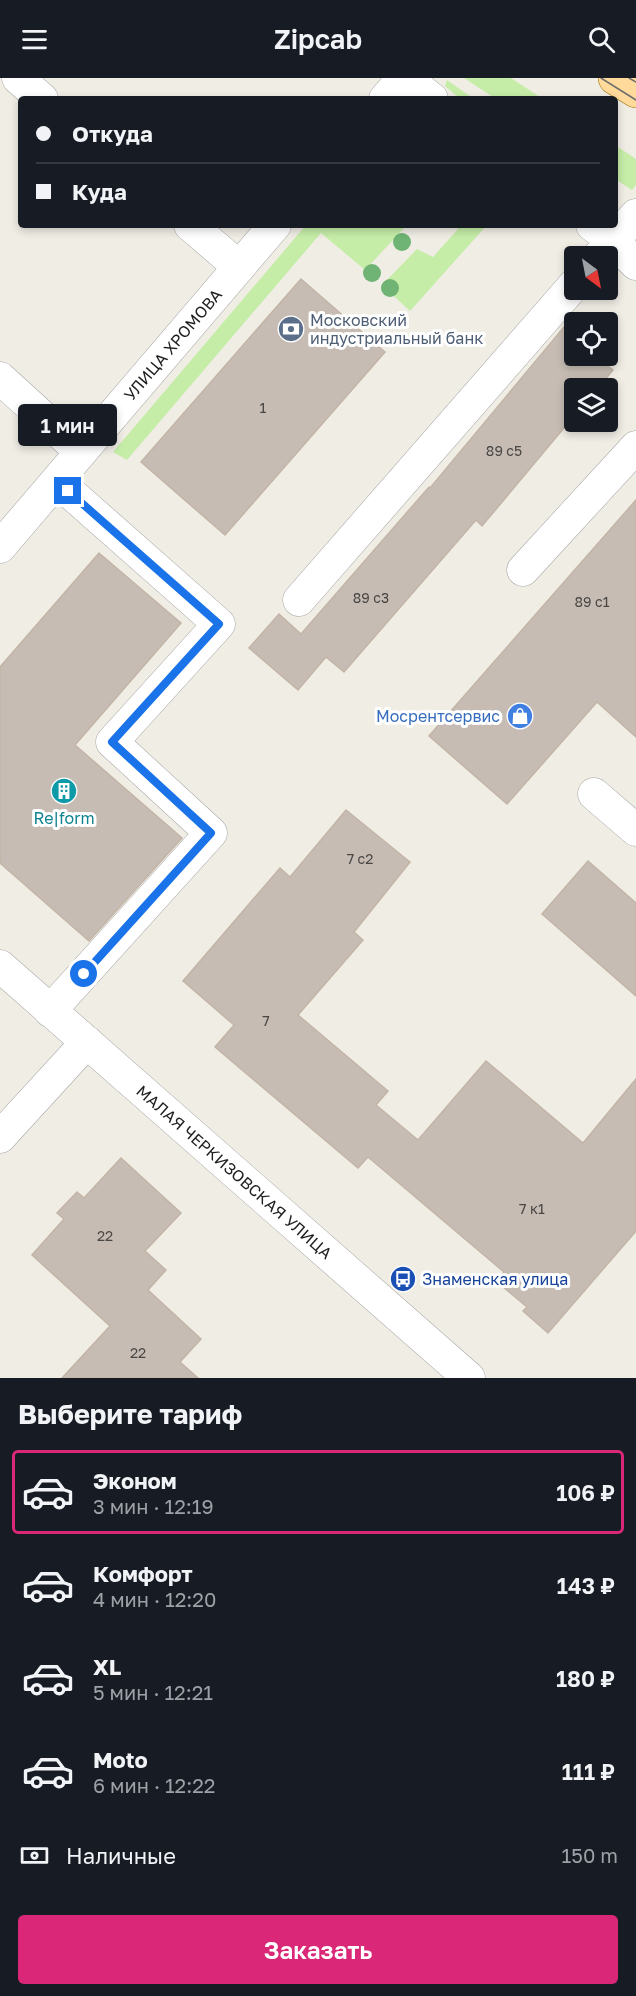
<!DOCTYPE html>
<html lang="ru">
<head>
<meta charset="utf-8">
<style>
  :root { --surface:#171b24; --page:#20242c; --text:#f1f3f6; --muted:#9ea1a6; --line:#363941; --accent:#db2777 }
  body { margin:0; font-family:"Golos Text",sans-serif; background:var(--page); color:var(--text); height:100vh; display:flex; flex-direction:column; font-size:22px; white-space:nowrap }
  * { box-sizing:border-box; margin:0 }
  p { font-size:20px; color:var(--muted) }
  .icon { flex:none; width:33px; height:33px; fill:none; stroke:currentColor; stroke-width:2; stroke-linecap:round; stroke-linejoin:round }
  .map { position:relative; height:1300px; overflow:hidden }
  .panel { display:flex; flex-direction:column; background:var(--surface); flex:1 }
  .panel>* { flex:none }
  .guide { position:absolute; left:18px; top:18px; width:600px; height:132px; border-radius:6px; box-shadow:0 3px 9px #0003; display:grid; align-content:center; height:132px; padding:0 18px; background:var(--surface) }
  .needle { width:39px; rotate:148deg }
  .controls { position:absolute; left:564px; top:168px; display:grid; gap:12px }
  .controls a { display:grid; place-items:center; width:54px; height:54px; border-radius:6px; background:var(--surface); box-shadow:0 3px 9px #0003; font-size:30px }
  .end { position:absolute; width:27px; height:27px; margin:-14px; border:8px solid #1a73e8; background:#fff; box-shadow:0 0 0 3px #fff }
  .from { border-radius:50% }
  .bubble { position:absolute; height:42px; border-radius:6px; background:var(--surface); box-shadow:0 3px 9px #0003; font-size:20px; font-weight:600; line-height:42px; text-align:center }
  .guide b { display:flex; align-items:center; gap:21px; height:57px; font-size:22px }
  .guide b+b { border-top:2px solid var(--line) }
  .guide i { width:15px; height:15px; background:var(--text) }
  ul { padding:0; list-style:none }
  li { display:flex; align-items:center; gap:18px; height:84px; margin:0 12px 9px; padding:0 6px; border:3px solid transparent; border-radius:6px }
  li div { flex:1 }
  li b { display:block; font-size:22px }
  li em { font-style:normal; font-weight:600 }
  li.active { border-color:var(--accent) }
  li>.icon { width:54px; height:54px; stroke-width:1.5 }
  h2 { padding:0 18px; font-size:27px; line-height:72px }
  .pay { display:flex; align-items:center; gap:15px; height:66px; padding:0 18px; font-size:22px }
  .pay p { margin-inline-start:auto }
  .button { display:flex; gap:12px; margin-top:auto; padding:12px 18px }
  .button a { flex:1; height:69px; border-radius:6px; background:var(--accent); color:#fff; font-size:24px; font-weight:600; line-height:69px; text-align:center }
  header { display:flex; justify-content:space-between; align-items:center; height:78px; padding:0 18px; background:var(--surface); font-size:27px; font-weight:600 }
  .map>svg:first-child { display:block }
</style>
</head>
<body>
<header><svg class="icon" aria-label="menu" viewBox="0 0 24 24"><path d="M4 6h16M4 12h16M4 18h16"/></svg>Zipcab<svg class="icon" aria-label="search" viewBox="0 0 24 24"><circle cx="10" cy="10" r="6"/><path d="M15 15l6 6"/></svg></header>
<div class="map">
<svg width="636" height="1300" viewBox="0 0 636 1300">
  <rect width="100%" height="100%" fill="#f0ede5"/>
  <g fill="#c6eda8">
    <path d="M464,0H511L543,21H496Z"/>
    <path d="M447,2L474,21H460L445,8Z"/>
    <path d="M615,67L636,81V107L632,112L615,101Z"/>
    <path d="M306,147H407L365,192L321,155L127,382L113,374Z"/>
    <path d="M456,147H487L410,233L382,207L417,171L433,179L458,151Z"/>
  </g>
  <g fill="#c6bcb4" stroke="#c3b5a6" stroke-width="1.5">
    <path d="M301,201L385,274L225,457L141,384Z"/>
    <path d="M574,237V278H595L613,292L598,310H574V338L482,448L476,442L344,594L326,579L298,612L249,570L279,536L301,556L429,409L430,410Z"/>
    <path d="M636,422V659L597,624L507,726L429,658Z"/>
    <path d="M99,475L181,545L75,667L182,760L89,863L0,785V589Z"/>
    <path d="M346,732L410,784L354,854L363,862L298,937L388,1013L376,1027L418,1062L486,983L583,1065L636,1001V1153L548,1255L523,1233L527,1229L496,1203L504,1194L368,1079L358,1090L215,969L234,947L183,903L280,790L290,799Z"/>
    <path d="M588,783L636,825V918L542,836Z"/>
    <path d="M121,1080L181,1135L145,1173L166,1192L148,1212L201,1261L180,1284L198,1300H62L110,1248L32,1177L64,1141L57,1135L77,1114L84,1120Z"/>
  </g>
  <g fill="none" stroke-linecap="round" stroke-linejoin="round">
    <g stroke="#a6a6a6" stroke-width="33">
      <g id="minor">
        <path d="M18,0L42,21"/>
        <path d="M406,0L432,21"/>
        <path d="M385,21L403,0"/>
        <path d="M190,147L239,189"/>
        <path d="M592,147L613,163L636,186"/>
        <path d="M599,178L636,137"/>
        <path d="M0,300L81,374"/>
        <path id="s1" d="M0,469L275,147"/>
        <path d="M523,492L636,369"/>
        <path d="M299,522L574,207"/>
        <path d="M594,716L636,752"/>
        <path id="s2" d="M0,888L469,1300"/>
        <path d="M50,933L211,755L112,664L219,546L57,403"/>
        <path d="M0,1059L87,964"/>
      </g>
    </g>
    <g stroke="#9a7100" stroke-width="34">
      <path id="major" d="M615,0L636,13"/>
    </g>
    <use href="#minor" stroke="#fff" stroke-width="32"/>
    <use href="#major" stroke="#ffda9b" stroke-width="33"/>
    <g stroke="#6d6d6d" stroke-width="1.5">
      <path d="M601,0L636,22"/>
      <path d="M629,0L636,4"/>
    </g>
  </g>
  <g fill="#6fb474">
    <circle cx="402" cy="164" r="9"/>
    <circle cx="372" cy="195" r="9"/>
    <circle cx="390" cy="210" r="9"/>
  </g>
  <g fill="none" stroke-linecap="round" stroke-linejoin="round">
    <path stroke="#1a73e8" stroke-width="8" d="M68,413L219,546L112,664L211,755L84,896"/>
  </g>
  <defs>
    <g id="bank-disc" transform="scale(1.35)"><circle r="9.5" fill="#5c6f8a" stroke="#fff"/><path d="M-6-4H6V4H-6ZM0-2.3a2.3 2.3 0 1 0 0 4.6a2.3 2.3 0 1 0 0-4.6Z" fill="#fff"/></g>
    <g id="shop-disc" transform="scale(1.35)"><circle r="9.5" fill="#3f7fe0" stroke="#fff"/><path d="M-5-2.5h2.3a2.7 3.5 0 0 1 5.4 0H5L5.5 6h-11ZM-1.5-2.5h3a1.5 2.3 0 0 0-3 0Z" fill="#fff"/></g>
    <g id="building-disc" transform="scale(1.35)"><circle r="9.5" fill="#0f9aa8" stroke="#fff"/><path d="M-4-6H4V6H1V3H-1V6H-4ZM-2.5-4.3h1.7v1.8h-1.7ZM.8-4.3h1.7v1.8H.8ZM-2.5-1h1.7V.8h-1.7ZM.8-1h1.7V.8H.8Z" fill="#fff"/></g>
    <g id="bus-disc" transform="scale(1.35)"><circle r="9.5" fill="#1a4fb4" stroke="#fff"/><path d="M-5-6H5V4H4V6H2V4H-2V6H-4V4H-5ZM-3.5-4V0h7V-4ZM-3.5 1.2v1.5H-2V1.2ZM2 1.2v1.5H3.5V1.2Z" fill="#fff"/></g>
  </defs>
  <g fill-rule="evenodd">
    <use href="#bank-disc" x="291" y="251"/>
    <use href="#shop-disc" x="520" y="638"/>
    <use href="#building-disc" x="64" y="713"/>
    <use href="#bus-disc" x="403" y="1201"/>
  </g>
  <g text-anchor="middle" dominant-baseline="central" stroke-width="6" stroke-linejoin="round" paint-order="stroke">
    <g font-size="14" fill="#494644">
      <text x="263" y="329">1</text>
      <text x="504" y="372">89 с5</text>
      <text x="371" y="519">89 c3</text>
      <text x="592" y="523">89 с1</text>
      <text x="360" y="780">7 с2</text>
      <text x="266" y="942">7</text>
      <text x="532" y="1130">7 к1</text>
      <text x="105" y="1157">22</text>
      <text x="138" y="1274">22</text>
    </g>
    <g font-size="16" fill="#4e5e75" stroke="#fff" text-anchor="start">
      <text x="310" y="242">Московский<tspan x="310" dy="18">индустриальный банк</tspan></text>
    </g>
    <g font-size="16" fill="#1f1f1f" stroke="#fff">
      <text stroke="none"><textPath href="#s1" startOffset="266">УЛИЦА ХРОМОВА</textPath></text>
      <text stroke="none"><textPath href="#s2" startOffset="312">МАЛАЯ ЧЕРКИЗОВСКАЯ УЛИЦА</textPath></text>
    </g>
    <g font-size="16" fill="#366cbe" stroke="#fff" text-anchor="end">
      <text x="500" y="638">Мосрентсервис</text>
    </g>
    <g font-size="16" fill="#0d838f" stroke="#fff">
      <text x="64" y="740">Re|form</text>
    </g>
    <g font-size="16" fill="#164399" stroke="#fff" text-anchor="start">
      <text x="422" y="1201">Знаменская улица</text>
    </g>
  </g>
</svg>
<div class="controls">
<a><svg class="needle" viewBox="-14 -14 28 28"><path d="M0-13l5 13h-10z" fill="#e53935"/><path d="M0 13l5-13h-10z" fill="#9ea1a6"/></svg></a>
<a><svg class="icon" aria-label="locate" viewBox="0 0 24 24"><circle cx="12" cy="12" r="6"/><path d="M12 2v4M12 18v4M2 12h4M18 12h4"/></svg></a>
<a><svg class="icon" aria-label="layers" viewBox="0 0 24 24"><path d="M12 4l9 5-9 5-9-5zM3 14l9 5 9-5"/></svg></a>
</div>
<i class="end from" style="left:84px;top:896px"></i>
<i class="end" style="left:68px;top:413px"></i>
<div class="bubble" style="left:18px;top:326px;width:99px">1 мин</div>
<div class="guide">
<b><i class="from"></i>Откуда</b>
<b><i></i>Куда</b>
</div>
</div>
<section class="panel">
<h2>Выберите тариф</h2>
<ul>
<li class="active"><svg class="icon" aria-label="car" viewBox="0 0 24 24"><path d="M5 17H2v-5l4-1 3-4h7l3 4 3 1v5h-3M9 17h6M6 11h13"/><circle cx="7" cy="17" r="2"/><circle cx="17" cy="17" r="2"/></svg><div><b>Эконом</b><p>3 мин · 12:19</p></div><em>106 ₽</em></li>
<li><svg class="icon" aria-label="car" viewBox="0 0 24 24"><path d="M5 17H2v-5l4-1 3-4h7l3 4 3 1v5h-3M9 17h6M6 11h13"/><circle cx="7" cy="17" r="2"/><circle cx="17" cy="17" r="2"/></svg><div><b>Комфорт</b><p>4 мин · 12:20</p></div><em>143 ₽</em></li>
<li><svg class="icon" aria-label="car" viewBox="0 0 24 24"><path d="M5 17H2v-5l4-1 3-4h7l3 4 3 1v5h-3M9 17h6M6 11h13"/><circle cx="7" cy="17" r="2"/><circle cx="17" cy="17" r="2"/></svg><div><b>XL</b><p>5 мин · 12:21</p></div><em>180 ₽</em></li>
<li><svg class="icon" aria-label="car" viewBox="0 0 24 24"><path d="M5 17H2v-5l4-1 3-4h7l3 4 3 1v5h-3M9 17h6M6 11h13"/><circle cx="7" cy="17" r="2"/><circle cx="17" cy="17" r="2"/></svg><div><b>Moto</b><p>6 мин · 12:22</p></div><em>111 ₽</em></li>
</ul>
<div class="pay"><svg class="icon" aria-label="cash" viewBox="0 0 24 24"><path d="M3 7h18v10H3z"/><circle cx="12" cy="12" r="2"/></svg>Наличные<p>150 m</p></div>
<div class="button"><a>Заказать</a></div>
</section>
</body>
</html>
